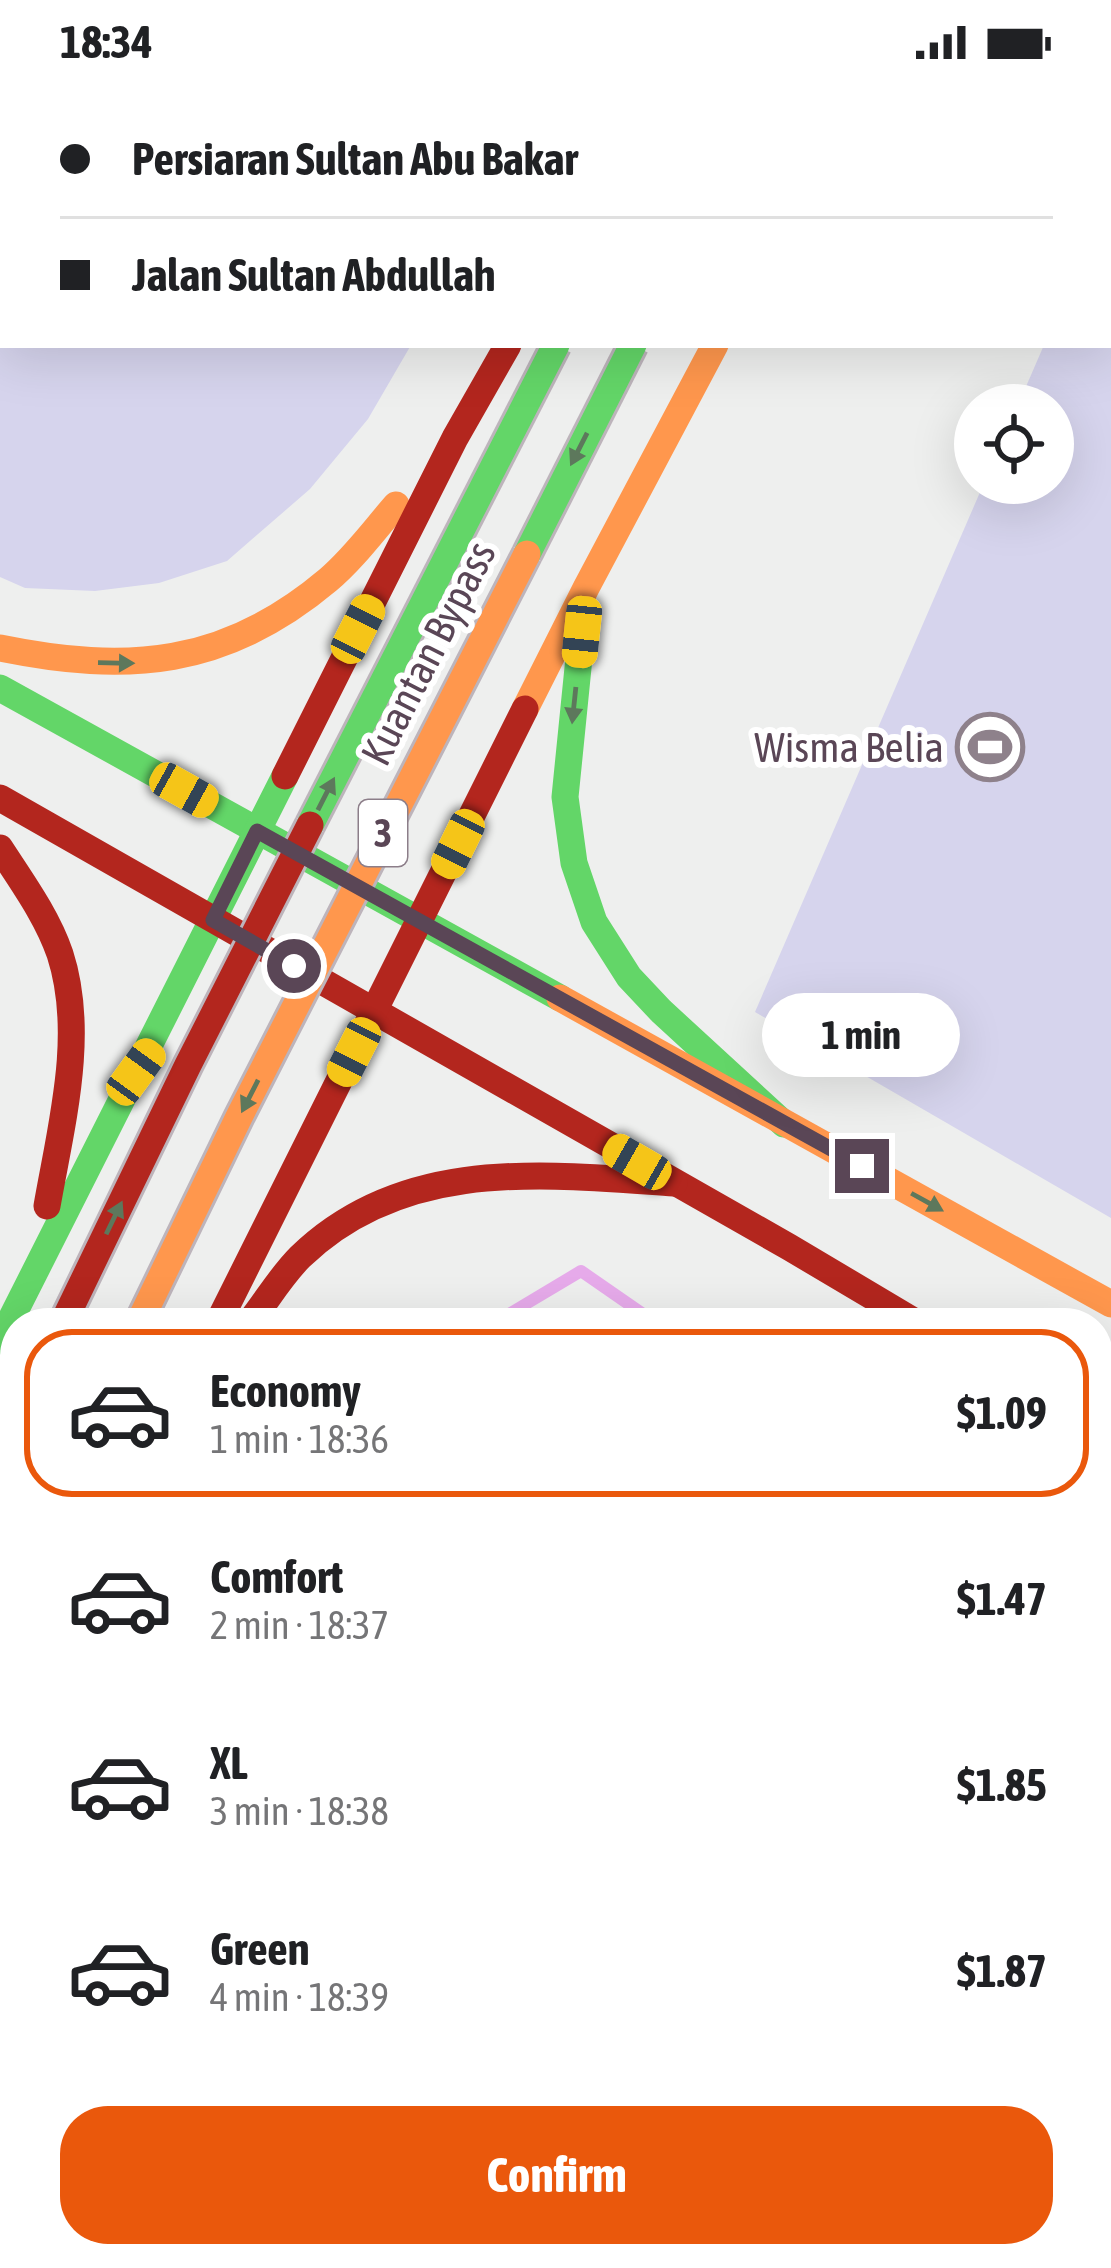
<!DOCTYPE html>
<html lang="en">
<head>
<meta charset="utf-8">
<style>
  :root { --surface:#fff; --page:#f6f6f6; --text:#202124; --muted:#757577; --line:#e0e0e0; --accent:#ea580c }
  body { margin:0; font-family:"Asap Condensed",sans-serif; background:var(--page); color:var(--text); height:100vh; display:flex; flex-direction:column; font-size:45px; white-space:nowrap }
  * { box-sizing:border-box; margin:0 }
  p { font-size:39px; color:var(--muted) }
  .icon { flex:none; width:66px; height:66px; fill:none; stroke:currentColor; stroke-width:2; stroke-linecap:round; stroke-linejoin:round }
  .map { position:relative; flex:1; overflow:hidden }
  .side { position:absolute; left:0px; top:1224px; width:1113px; height:960px; display:flex; flex-direction:column; background:var(--surface); border-radius:48px 48px 0 0; box-shadow:0 12px 48px #0002 }
  .side>* { flex:none }
  .guide { position:absolute; left:0px; top:0px; width:1113px; height:264px; box-shadow:0 12px 48px #0002; display:grid; align-content:center; height:264px; padding:0 60px; background:var(--surface) }
  .buttons { position:absolute; left:954px; top:300px; display:grid; gap:24px }
  .buttons a { display:grid; place-items:center; width:120px; height:120px; border-radius:50%; background:var(--surface); box-shadow:0 12px 48px #0002; font-size:60px }
  .end { position:absolute; width:54px; height:54px; margin:-27px; border:15px solid #5a4656; background:#fff; box-shadow:0 0 0 6px #fff }
  .from { border-radius:50% }
  .bubble { position:absolute; height:84px; border-radius:42px; background:var(--surface); box-shadow:0 12px 48px #0002; font-size:39px; font-weight:700; line-height:84px; text-align:center }
  .car { position:absolute; width:36px; height:72px; margin:-36px -18px; border-radius:15px; box-shadow:0 0 9px 3px #0007; background:linear-gradient(#f5c518 24%,#345 0 40%,#f5c518 0 76%,#345 0 86%,#f5c518 0) }
  .guide b { display:flex; align-items:center; gap:42px; height:114px; font-size:45px }
  .guide b+b { border-top:3px solid var(--line) }
  .guide i { width:30px; height:30px; background:var(--text) }
  ul { padding:21px 0 0; list-style:none }
  li { display:flex; align-items:center; gap:36px; height:168px; margin:0 24px 18px; padding:0 36px; border:6px solid transparent; border-radius:48px }
  li div { flex:1 }
  li b { display:block; font-size:45px }
  li em { font-style:normal; font-weight:700 }
  li.current { border-color:var(--accent) }
  li>.icon { width:108px; height:108px; stroke-width:1.5 }
  .cta { display:flex; gap:24px; margin-top:auto; padding:24px 60px }
  .cta a { flex:1; height:138px; border-radius:48px; background:var(--accent); color:#fff; font-size:48px; font-weight:700; line-height:138px; text-align:center }
  .status { display:flex; justify-content:space-between; align-items:center; height:84px; padding:0 60px; background:var(--surface); direction:ltr }
  .status svg { height:33px; fill:currentColor }
  .map>svg:first-child { display:block }
</style>
</head>
<body>
<div class="status"><b>18:34</b><svg viewBox="0 0 49 12"><path d="M0 12V9h3v3zM5 12V6h3v6zM10 12V3h3v9zM15 12V0h3v12zM26 1h20v11H26zM47 4h2v5h-2z"/></svg></div>
<div class="map">
<svg width="1111" height="2184" viewBox="0 0 1111 2184">
  <rect width="100%" height="100%" fill="#eeefee"/>
  <g fill="#d6d4ed">
    <path d="M0,0H563L561,3H3V261H411L368,335L310,405L227,477L159,499L95,507L25,504L0,493Z"/>
    <path d="M1111,107V1134L755,928L984,399H1053V321H1018L1044,261H1110Z"/>
  </g>
  <g fill="none" stroke-linecap="round" stroke-linejoin="round">
    <g stroke="#e6aaea" stroke-width="12">
      <path d="M494,1239L581,1187L656,1239"/>
      <path d="M1014,2184L1017,2169"/>
    </g>
  </g>
  <g fill="#d7d5d6" stroke="#e1e0e1" stroke-width="3">
    <path d="M4,2151L15,2157V2169H36L63,2184H0V2157Z"/>
    <path d="M36,2169H113L140,2184H63Z"/>
    <path d="M113,2169H148L140,2184Z"/>
    <path d="M213,2169H221L247,2184H204Z"/>
    <path d="M221,2169H297L324,2184H247Z"/>
    <path d="M297,2169H368L360,2184H324Z"/>
    <path d="M541,2169H583L610,2184H533Z"/>
    <path d="M693,2169H854L853,2184H720Z"/>
  </g>
  <g fill="none" stroke-linecap="round" stroke-linejoin="round">
    <g stroke="#d6d1d5" stroke-width="21">
      <path d="M637,2169L664,2184"/>
      <path d="M166,2184L175,2169"/>
    </g>
    <g stroke="#d6d1d5" stroke-width="42">
      <path d="M0,2068L15,2042"/>
      <path d="M410,2184L419,2169"/>
      <path d="M506,2184L514,2169"/>
      <path d="M881,2184L884,2169"/>
    </g>
    <g stroke="#63d668" stroke-width="27">
      <path d="M654,3L656,0"/>
      <path d="M866,3L868,0"/>
      <path d="M582,544L565,713L574,779L594,838L629,893L661,927L784,1040"/>
      <path d="M0,604L560,914"/>
      <path d="M0,1257L285,692"/>
    </g>
    <g stroke="#ff974d" stroke-width="27">
      <path d="M0,564C127,590 225,583 328,496C354,474 374,446 396,421"/>
      <path d="M525,625L586,504L715,261"/>
      <path d="M560,914L1111,1220"/>
      <path d="M1098,1348L1111,1355"/>
    </g>
    <g stroke="#b3261e" stroke-width="27">
      <path d="M777,3L779,0"/>
      <path d="M285,692L455,354L508,261"/>
      <path d="M0,714L789,1163L917,1239"/>
      <path d="M0,764C22,798 47,832 60,870C86,950 61,1042 47,1122"/>
      <path d="M218,1239L525,625"/>
      <path d="M249,1239C266,1218 280,1193 300,1173C403,1073 542,1090 674,1099"/>
      <path d="M0,1368L15,1337"/>
      <path d="M0,1524L15,1493"/>
      <path d="M0,1669L15,1640"/>
    </g>
    <g stroke="#bdb4bb" stroke-width="33" stroke-linecap="butt">
      <g id="fast-bridge">
        <path d="M527,470L633,261"/>
        <path d="M310,741L556,261"/>
      </g>
    </g>
    <g stroke="#bdb4bb" stroke-width="33" stroke-linecap="butt">
      <path id="slow-bridge" d="M139,1239L239,1033L527,470"/>
    </g>
    <g stroke="#bdb4bb" stroke-width="33" stroke-linecap="butt">
      <path id="jam-bridge" d="M63,1239L188,981L310,741"/>
    </g>
    <use href="#fast-bridge" stroke="#63d668" stroke-width="27"/>
    <use href="#slow-bridge" stroke="#ff974d" stroke-width="27"/>
    <use href="#jam-bridge" stroke="#b3261e" stroke-width="27"/>
  </g>
  <defs><path id="oneway-solid" d="M-6-.8H1V-3.2L6.5 0L1 3.2V.8H-6Z" transform="scale(3)"/></defs>
  <g fill="#5d785c">
    <use href="#oneway-solid" transform="translate(579 365) rotate(117)"/>
    <use href="#oneway-solid" transform="translate(116 579) rotate(1)"/>
    <use href="#oneway-solid" transform="translate(574 621) rotate(96)"/>
    <use href="#oneway-solid" transform="translate(326 710) rotate(-63)"/>
    <use href="#oneway-solid" transform="translate(250 1012) rotate(117)"/>
    <use href="#oneway-solid" transform="translate(927 1118) rotate(29)"/>
    <use href="#oneway-solid" transform="translate(114 1134) rotate(-64)"/>
  </g>
  <g fill="none" stroke-linecap="round" stroke-linejoin="round">
    <path stroke="#5a4656" stroke-width="15" d="M294,882L213,836L257,747L862,1082"/>
  </g>
  <defs>
    <g id="stadium-ring" transform="scale(3.45)"><circle r="9.5" fill="#fff" stroke="#8e818b" stroke-width="1.5"/><path d="M0-5a6.5 5 0 1 0 0 10a6.5 5 0 1 0 0-10ZM-3.5-1.8h7v3.6h-7Z" fill="#8e818b"/></g>
  </defs>
  <g fill-rule="evenodd">
    <use href="#stadium-ring" x="990" y="663"/>
  </g>
  <g text-anchor="middle" dominant-baseline="central" stroke-width="12" stroke-linejoin="round" paint-order="stroke">
    <rect fill="#fff" stroke="#8c7e89" stroke-width="3" x="359" y="716" width="48" height="66" rx="9"/>
    <g font-size="39" font-weight="bold" fill="#5a4656">
      <text x="383" y="749">3</text>
    </g>
    <g font-size="42" fill="#5a4656" stroke="#fff">
      <text transform="translate(428 569) rotate(-63)">Kuantan Bypass</text>
    </g>
    <g font-size="42" fill="#5a4656" stroke="#fff" text-anchor="end">
      <text x="944" y="663">Wisma Belia</text>
    </g>
  </g>
</svg>
<div class="buttons">
<a><svg class="icon" aria-label="locate" viewBox="0 0 24 24"><circle cx="12" cy="12" r="6"/><path d="M12 2v4M12 18v4M2 12h4M18 12h4"/></svg></a>
</div>
<i class="end from" style="left:294px;top:882px"></i>
<i class="end" style="left:862px;top:1082px"></i>
<div class="bubble" style="left:762px;top:909px;width:198px">1 min</div>
<i class="car" style="left:358px;top:545px;rotate:27deg"></i>
<i class="car" style="left:582px;top:548px;rotate:186deg"></i>
<i class="car" style="left:184px;top:706px;rotate:119deg"></i>
<i class="car" style="left:458px;top:760px;rotate:206deg"></i>
<i class="car" style="left:354px;top:968px;rotate:207deg"></i>
<i class="car" style="left:136px;top:988px;rotate:36deg"></i>
<i class="car" style="left:637px;top:1078px;rotate:300deg"></i>
<div class="guide">
<b><i class="from"></i>Persiaran Sultan Abu Bakar</b>
<b><i></i>Jalan Sultan Abdullah</b>
</div>
<section class="side">
<ul>
<li class="current"><svg class="icon" aria-label="car" viewBox="0 0 24 24"><path d="M5 17H2v-5l4-1 3-4h7l3 4 3 1v5h-3M9 17h6M6 11h13"/><circle cx="7" cy="17" r="2"/><circle cx="17" cy="17" r="2"/></svg><div><b>Economy</b><p>1 min · 18:36</p></div><em>$1.09</em></li>
<li><svg class="icon" aria-label="car" viewBox="0 0 24 24"><path d="M5 17H2v-5l4-1 3-4h7l3 4 3 1v5h-3M9 17h6M6 11h13"/><circle cx="7" cy="17" r="2"/><circle cx="17" cy="17" r="2"/></svg><div><b>Comfort</b><p>2 min · 18:37</p></div><em>$1.47</em></li>
<li><svg class="icon" aria-label="car" viewBox="0 0 24 24"><path d="M5 17H2v-5l4-1 3-4h7l3 4 3 1v5h-3M9 17h6M6 11h13"/><circle cx="7" cy="17" r="2"/><circle cx="17" cy="17" r="2"/></svg><div><b>XL</b><p>3 min · 18:38</p></div><em>$1.85</em></li>
<li><svg class="icon" aria-label="car" viewBox="0 0 24 24"><path d="M5 17H2v-5l4-1 3-4h7l3 4 3 1v5h-3M9 17h6M6 11h13"/><circle cx="7" cy="17" r="2"/><circle cx="17" cy="17" r="2"/></svg><div><b>Green</b><p>4 min · 18:39</p></div><em>$1.87</em></li>
</ul>
<div class="cta"><a>Confirm</a></div>
</section>
</div>
</body>
</html>
